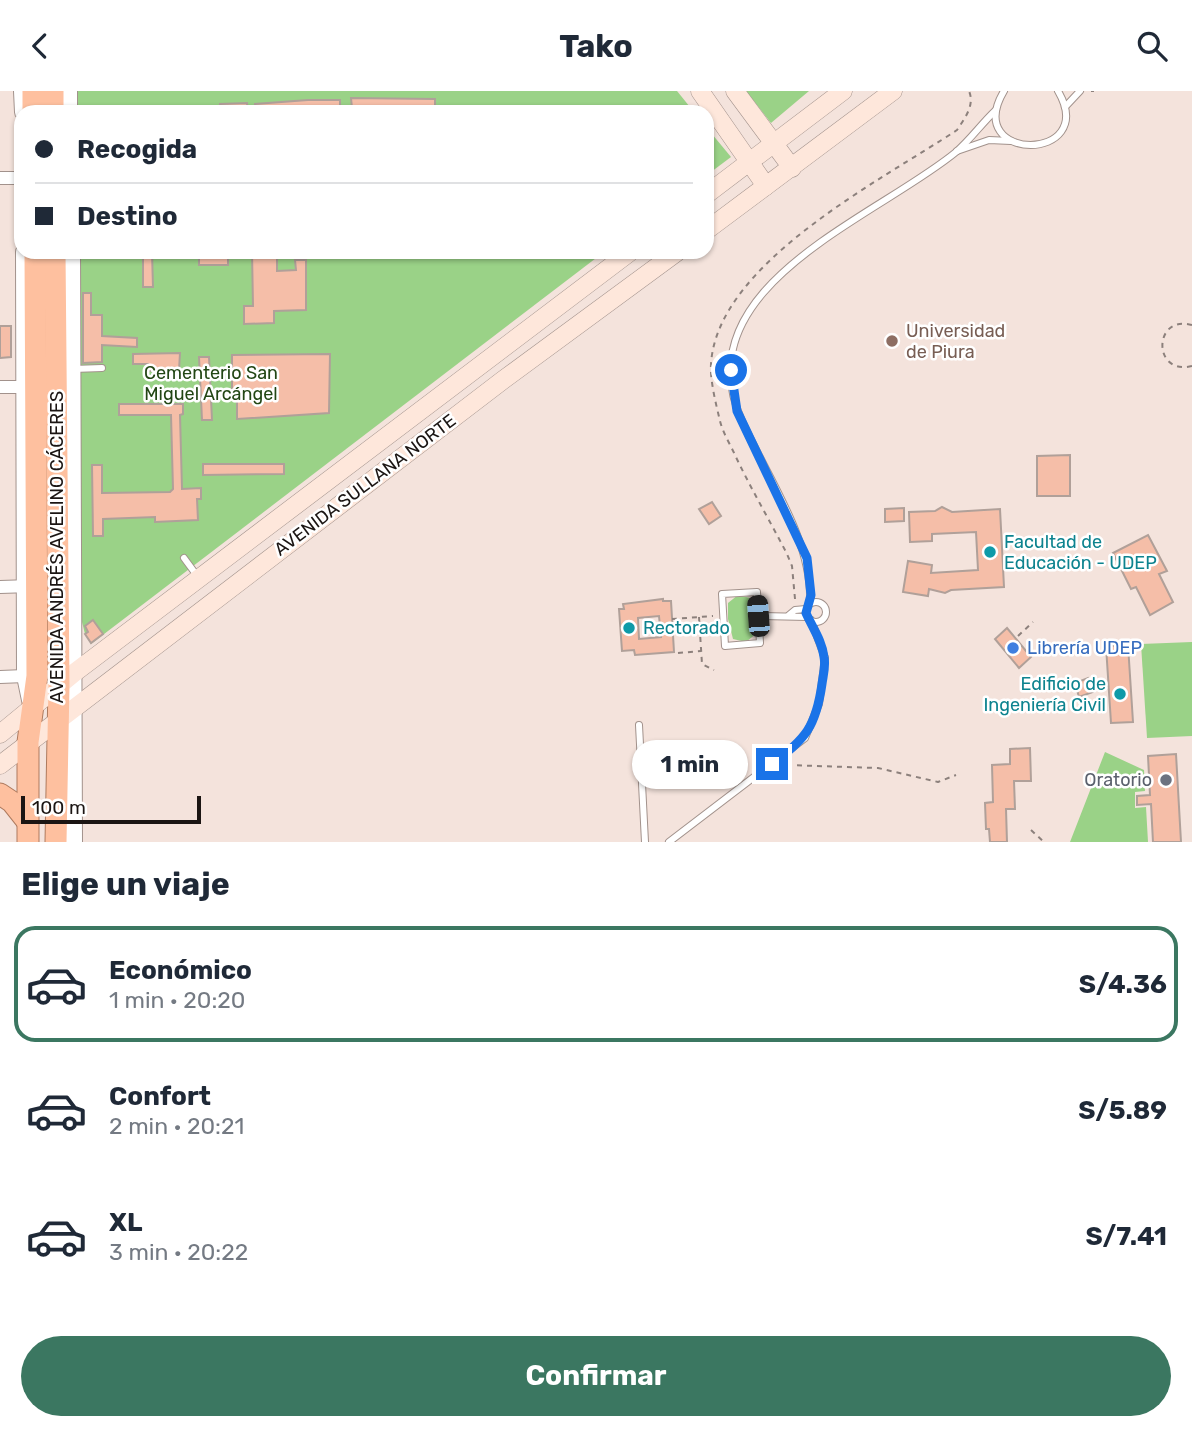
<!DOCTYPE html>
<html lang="es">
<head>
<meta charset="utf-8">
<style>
  :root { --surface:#fff; --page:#f2f2f3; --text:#1f2937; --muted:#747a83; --line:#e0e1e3; --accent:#3b7761 }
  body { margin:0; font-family:Rubik,sans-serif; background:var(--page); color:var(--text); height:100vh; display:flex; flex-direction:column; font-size:26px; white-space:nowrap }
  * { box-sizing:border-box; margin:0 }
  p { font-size:23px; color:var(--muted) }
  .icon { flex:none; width:38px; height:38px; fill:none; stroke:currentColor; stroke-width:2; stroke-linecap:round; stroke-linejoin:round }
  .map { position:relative; height:751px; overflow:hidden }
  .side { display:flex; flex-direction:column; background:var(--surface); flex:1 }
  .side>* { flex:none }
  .banner { position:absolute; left:14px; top:14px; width:700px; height:154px; border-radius:21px; box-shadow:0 2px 5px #0004; display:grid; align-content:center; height:154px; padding:0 21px; background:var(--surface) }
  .scale { position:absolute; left:21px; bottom:18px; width:180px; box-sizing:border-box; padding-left:7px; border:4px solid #1b1513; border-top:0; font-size:19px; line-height:24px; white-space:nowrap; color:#1b1513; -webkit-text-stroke:5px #fff; paint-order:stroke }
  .end { position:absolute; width:32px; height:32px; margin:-16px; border:9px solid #1a73e8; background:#fff; box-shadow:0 0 0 4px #fff }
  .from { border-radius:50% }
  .bubble { position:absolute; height:49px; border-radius:24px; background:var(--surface); box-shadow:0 2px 5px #0004; font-size:23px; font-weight:700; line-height:49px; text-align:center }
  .car { position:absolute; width:21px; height:42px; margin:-21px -10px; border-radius:9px; box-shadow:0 0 5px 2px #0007; background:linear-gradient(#222 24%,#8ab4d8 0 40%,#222 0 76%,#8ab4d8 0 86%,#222 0) }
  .banner b { display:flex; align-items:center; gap:24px; height:66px; font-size:26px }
  .banner b+b { border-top:2px solid var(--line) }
  .banner i { width:18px; height:18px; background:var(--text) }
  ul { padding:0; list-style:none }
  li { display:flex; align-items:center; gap:21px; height:116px; margin:0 14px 10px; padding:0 7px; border:4px solid transparent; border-radius:21px }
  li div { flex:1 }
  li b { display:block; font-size:26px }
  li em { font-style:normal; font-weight:700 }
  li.active { border-color:var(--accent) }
  li>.icon { width:63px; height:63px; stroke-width:1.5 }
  h2 { padding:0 21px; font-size:32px; line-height:84px }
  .cta { display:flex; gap:14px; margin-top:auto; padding:14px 21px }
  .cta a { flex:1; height:80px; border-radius:42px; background:var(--accent); color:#fff; font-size:28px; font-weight:700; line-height:80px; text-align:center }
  header { display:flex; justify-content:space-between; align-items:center; height:91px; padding:0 21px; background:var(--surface); font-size:32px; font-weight:700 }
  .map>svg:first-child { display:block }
</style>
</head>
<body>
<header><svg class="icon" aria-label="back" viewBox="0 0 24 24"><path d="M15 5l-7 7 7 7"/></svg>Tako<svg class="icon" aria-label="search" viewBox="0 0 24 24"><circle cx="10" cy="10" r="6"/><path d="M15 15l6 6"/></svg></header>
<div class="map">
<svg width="1192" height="751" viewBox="0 0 1192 751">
  <rect width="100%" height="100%" fill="#f4e3dc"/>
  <g fill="#9ad287">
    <path d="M78,0H677L694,21H78Z"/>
    <path d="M746,0H809L771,32Z"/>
    <path d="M707,37L731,66L707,84Z"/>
    <path d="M78,161H604L91,553L85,543L82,531Z"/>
    <path d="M738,504L750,507L756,523L757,542L746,551L733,548L728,528V512Z"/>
    <path d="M1192,551V645L1147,647L1141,553Z"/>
    <path d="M1105,661L1144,679L1145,700L1135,701V717L1146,716L1148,751H1070Z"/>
  </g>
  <g fill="#f5bea8" stroke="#b0a099" stroke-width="2" fill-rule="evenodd">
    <path d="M351,7L435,8V17H352Z"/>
    <path d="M308,9H340V21H255V13Z"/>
    <path d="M247,12L248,21H220V13Z"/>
    <path d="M143,161H152L153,196H143Z"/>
    <rect x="199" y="161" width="29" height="13"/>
    <path d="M252,161H277V180L296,179L295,169H306V219L274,220V232L244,233V215H253Z"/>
    <path d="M83,202H91V224H102V245L137,247V256L102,254V271L83,272Z"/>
    <path d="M0,235H11V266L0,267Z"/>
    <path d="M180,262L179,279L148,280V273H133V263Z"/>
    <path d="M330,263L329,322L237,328V300H232V264Z"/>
    <path d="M199,266H209L212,329H202Z"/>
    <path d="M119,313H183V323L180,324L182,398L201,397V408H197L198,429L155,431V426L103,428V445H93L92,374H102V402L170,401L173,398L171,324H119Z"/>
    <path d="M1070,364V405H1037V365Z"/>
    <path d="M203,373H284V383L203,384Z"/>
    <path d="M712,411L721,425L709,433L699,418Z"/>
    <path d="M942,416L952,421L1000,418L1004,496L951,499L945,502L929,498L928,505L903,501L908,470L932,474L931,482L978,479L976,441L932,443V450L910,451L909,421L935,420Z"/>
    <path d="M904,417V430L885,431V418Z"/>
    <path d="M1148,444L1167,480L1159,483L1173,511L1150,524L1136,496L1131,498L1113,462Z"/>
    <path d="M663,508V510H671L674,561L635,564L634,559L622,560L619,518H624L623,513ZM659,525L661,546L639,548L638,527Z"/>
    <path d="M93,529L103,543L91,552L85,543L88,541L85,535Z"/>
    <path d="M1007,537L1031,566L1019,577L995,548Z"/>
    <path d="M1128,554L1133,631L1111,632L1106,555Z"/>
    <path d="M1088,587L1093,601L1079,606L1075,592Z"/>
    <path d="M1030,657L1031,690H1014L1015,718H1006L1007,751H990L989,738H986L985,712L993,711L992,674L1010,673V658Z"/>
    <path d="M1176,663L1181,751H1153L1151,713L1137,714V705L1150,704L1148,665Z"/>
  </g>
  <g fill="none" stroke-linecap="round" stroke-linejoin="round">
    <g stroke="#a2928c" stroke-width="8">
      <g id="service">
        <path d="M1004,0C961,72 1100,72 1058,0"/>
        <path d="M1065,16L1080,0"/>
        <path d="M957,60L989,49L1011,50"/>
        <path d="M73,278L102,277"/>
        <path d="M184,467L198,486"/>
        <path d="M757,501L760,552L725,555L722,503Z"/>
        <circle cx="816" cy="521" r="10"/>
        <path d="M810,512C813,450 767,386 742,330C681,196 876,127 956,61C971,48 982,32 996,19"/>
        <path d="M789,524L795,519L806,518"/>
        <path d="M758,525L807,526"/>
        <path d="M639,634L645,751"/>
        <path d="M669,751L805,647L819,613L825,567L811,529"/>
      </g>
    </g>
    <g stroke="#a2928c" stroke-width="14">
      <g id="minor">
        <path d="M0,87H21"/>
        <path d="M0,296H25"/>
        <path d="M0,496L31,495"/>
        <path d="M0,586L25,585"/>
      </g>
    </g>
    <g stroke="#a2928c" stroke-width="18">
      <g id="tertiary">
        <path d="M22,0L23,21"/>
        <path d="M69,0V21"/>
        <path d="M24,161L25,585L30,609"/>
        <path d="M72,161L74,751"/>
      </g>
    </g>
    <g stroke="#a2928c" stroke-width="19">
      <g id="secondary">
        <path d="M700,0L766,95"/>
        <path d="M735,0L792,77"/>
        <path d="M707,103L843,0"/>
        <path d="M707,139L893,0"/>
        <path d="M0,643L74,582L630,161"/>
        <path d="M0,674L503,289L677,161"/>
      </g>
    </g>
    <g stroke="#ae7a5e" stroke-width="23">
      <g id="trunk">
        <path d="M33,0V21"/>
        <path d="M53,0V21"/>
        <path d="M55,161L59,594L56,751"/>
        <path d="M0,703L12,711L27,730"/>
        <path d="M28,751V651L37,585L35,161"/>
      </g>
    </g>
    <g stroke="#8c807c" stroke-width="2" stroke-dasharray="5 5" stroke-linecap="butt">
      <path d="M1091,0H1094"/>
      <path d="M1192,234C1153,223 1152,285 1192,275"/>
      <path d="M795,508L792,475L787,463C770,430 751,398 735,364C730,353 723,342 720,330C716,313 710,290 711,273C717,172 882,89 957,39C965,27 975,14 969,0"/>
      <path d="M699,526L702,573L714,579"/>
      <path d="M672,528L713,525"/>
      <path d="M1018,545L1033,531"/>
      <path d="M678,562L701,560"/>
      <path d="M787,674L878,677L938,691L956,684"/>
      <path d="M1031,739L1044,751"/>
    </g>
    <use href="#service" stroke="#fff" stroke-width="6"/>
    <use href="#minor" stroke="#fff" stroke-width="12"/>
    <use href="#tertiary" stroke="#fff" stroke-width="16"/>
    <use href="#secondary" stroke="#fee7db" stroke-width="18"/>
    <use href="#trunk" stroke="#fec09f" stroke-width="21"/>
  </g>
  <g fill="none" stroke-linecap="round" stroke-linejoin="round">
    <path stroke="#1a73e8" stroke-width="9" d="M731,279L737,320L807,467L811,504L806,522C812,536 822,549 824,566C826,575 823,585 822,593C816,635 806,648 772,673"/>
  </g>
  <circle fill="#8d6e63" stroke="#fff" stroke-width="2.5" cx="892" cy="250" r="7"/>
  <g fill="#0f9aa8" stroke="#fff" stroke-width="2.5">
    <circle cx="990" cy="461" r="7"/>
    <circle cx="629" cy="537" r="7"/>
    <circle cx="1120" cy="603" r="7"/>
  </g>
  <circle fill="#3f7fe0" stroke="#fff" stroke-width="2.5" cx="1013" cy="557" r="7"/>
  <circle fill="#6b7280" stroke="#fff" stroke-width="2.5" cx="1166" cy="689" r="7"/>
  <g text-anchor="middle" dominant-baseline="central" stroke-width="5" stroke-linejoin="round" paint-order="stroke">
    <g font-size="18" fill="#785e54" stroke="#fff" text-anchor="start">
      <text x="906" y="240">Universidad<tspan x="906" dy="21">de Piura</tspan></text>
    </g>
    <g font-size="18" fill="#224614" stroke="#fff">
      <text x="211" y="282">Cementerio San<tspan x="211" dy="21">Miguel Arcángel</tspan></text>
    </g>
    <g font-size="18" fill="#1b1513" stroke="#fff">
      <text transform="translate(365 394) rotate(-37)">AVENIDA SULLANA NORTE</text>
      <text transform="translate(57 456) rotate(-90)">AVENIDA ANDRÉS AVELINO CÁCERES</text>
    </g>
    <g font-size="18" fill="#0d838f" stroke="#fff" text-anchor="start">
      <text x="1004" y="451">Facultad de<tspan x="1004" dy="21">Educación - UDEP</tspan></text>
      <text x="643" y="537">Rectorado</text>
      <text x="1106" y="593" text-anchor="end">Edificio de<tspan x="1106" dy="21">Ingeniería Civil</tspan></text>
    </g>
    <g font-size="18" fill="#366cbe" stroke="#fff" text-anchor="start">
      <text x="1027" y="557">Librería UDEP</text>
    </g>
    <g font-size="18" fill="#5b616d" stroke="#fff" text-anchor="end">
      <text x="1152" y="689">Oratorio</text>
    </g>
  </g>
</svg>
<div class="scale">100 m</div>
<i class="end from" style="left:731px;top:279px"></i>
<i class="end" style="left:772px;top:673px"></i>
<div class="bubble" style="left:632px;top:649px;width:116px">1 min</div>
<i class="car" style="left:758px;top:525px;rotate:356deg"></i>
<div class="banner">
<b><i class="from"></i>Recogida</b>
<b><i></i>Destino</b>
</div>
</div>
<section class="side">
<h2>Elige un viaje</h2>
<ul>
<li class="active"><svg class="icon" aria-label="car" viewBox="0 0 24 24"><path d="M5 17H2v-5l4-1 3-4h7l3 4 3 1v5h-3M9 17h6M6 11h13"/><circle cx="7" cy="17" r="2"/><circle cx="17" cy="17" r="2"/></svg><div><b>Económico</b><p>1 min · 20:20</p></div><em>S/4.36</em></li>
<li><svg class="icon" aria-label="car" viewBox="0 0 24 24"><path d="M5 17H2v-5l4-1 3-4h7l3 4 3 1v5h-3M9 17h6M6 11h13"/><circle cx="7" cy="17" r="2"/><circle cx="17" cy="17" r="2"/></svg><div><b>Confort</b><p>2 min · 20:21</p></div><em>S/5.89</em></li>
<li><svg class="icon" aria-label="car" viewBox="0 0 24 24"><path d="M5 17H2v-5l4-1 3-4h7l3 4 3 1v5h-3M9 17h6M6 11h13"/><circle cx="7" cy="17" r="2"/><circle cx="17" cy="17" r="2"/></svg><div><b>XL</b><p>3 min · 20:22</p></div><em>S/7.41</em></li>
</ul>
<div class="cta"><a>Confirmar</a></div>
</section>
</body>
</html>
